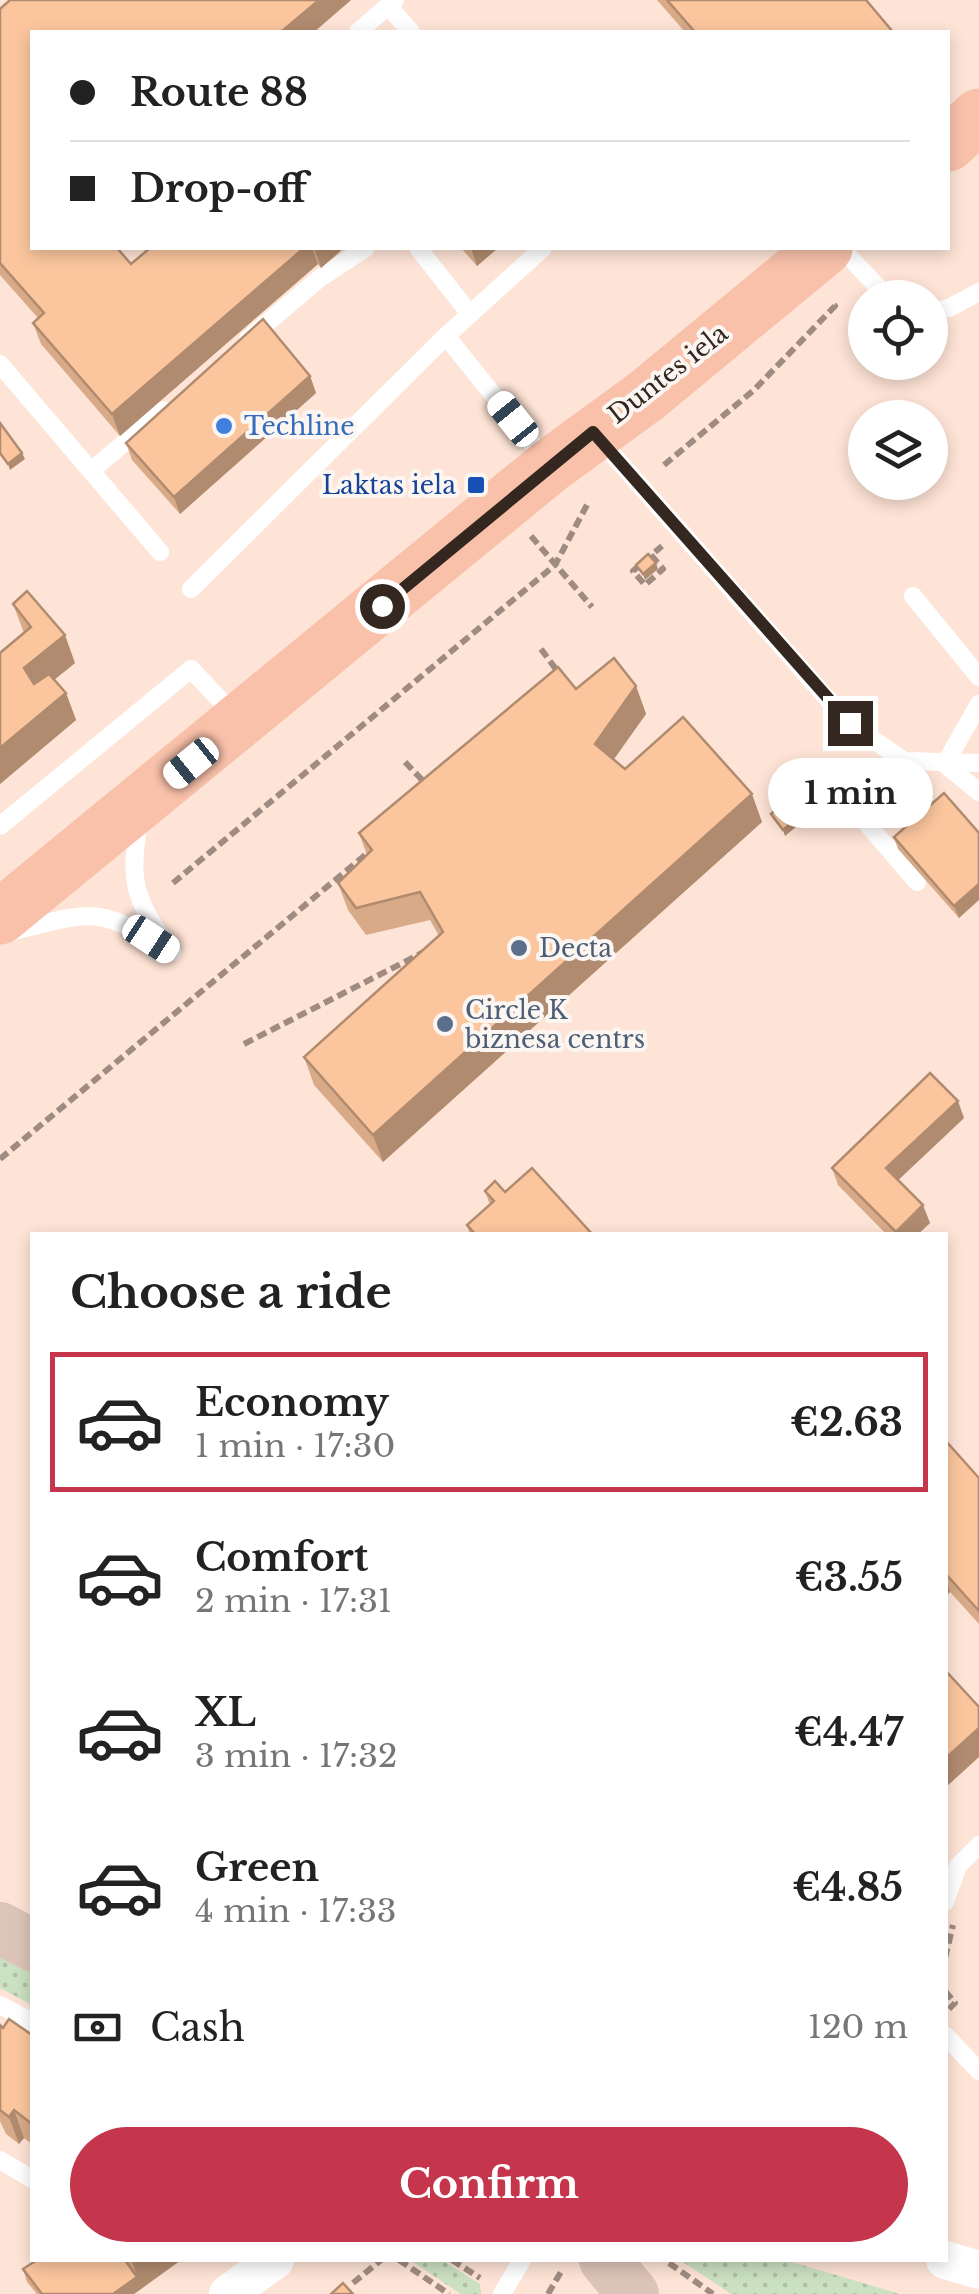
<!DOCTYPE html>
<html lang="en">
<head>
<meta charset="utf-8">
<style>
  :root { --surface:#fff; --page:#f2f2f2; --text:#222; --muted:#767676; --line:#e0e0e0; --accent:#c5354c }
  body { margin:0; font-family:"Libre Baskerville",serif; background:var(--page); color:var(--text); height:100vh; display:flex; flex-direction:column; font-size:38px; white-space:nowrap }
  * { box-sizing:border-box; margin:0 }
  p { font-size:32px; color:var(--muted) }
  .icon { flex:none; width:55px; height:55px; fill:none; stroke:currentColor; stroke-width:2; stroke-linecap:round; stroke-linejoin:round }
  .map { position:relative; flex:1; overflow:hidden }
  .panel { position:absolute; left:30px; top:1232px; width:918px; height:1030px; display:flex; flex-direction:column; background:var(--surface); border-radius:0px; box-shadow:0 5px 15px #0003 }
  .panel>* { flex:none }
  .banner { position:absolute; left:30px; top:30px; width:920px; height:220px; border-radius:0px; box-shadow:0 5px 15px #0003; display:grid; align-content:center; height:220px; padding:0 40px; background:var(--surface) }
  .controls { position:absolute; left:848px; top:280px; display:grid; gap:20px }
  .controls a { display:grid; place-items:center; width:100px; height:100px; border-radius:50%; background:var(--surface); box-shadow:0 5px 15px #0003; font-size:50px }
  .end { position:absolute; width:45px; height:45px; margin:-22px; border:12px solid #332720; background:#fff; box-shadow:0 0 0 5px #fff }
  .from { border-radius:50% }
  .bubble { position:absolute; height:70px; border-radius:35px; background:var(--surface); box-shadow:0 5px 15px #0003; font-size:32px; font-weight:700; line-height:70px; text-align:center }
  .car { position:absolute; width:30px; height:60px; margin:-30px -15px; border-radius:12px; box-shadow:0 0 8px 2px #0007; background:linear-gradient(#fff 24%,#345 0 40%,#fff 0 76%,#345 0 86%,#fff 0) }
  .banner b { display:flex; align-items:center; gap:35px; height:95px; font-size:38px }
  .banner b+b { border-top:2px solid var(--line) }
  .banner i { width:25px; height:25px; background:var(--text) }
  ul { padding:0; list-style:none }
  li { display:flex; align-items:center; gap:30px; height:140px; margin:0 20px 15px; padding:0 20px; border:5px solid transparent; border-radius:0px }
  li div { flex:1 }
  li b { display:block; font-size:38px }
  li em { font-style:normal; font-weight:700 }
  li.current { border-color:var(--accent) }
  li>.icon { width:90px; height:90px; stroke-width:1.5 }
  h2 { padding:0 40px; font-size:45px; line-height:120px }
  .pay { display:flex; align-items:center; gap:25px; height:110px; padding:0 40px; font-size:38px }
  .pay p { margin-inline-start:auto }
  .action { display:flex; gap:20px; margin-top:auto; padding:20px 40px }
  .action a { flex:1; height:115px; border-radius:60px; background:var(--accent); color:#fff; font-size:40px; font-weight:700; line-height:115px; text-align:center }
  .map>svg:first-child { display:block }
</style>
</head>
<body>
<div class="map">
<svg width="979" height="2294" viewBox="0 0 979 2294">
  <defs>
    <pattern id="grass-dots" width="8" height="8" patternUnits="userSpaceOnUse" patternTransform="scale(2.5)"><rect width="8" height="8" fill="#cbe1c1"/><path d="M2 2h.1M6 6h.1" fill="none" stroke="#afc1a6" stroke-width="1.8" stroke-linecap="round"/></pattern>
  </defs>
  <rect width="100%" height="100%" fill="#fee4d6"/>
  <g fill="url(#grass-dots)">
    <path d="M0,1951L32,1969V2005L0,1988Z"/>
    <path d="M410,2260H442L480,2284L481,2294H461Z"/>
    <path d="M680,2260H785L900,2294H731Z"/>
  </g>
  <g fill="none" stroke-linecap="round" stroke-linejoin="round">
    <g stroke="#9f8b81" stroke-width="6" stroke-dasharray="10 5" stroke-linecap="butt">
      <path d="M664,465L754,390L835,306L831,304"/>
      <path d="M531,536L592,607"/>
      <path d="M651,555L663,569L645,585L633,571L662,546"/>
      <path d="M541,649L558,672"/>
      <path d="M405,762L428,786"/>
      <path d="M173,883L555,565L588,503"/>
      <path d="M244,1044L424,952"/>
      <path d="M0,1159L370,851"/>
      <path d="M945,1958L953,1925"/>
      <path d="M945,1991L955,2003L949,2009"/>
      <path d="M399,2260L449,2294"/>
      <path d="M452,2260L480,2278"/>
      <path d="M669,2263L713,2294"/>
      <path d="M353,2283L381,2260"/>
      <path d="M548,2294L562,2270"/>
    </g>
    <g stroke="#fff" stroke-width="18">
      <path d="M395,0L388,6L411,32"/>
      <path d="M358,32L388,6"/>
      <path d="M418,248L470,314"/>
      <path d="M841,248L888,298"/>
      <path d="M930,312L949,308L979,292"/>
      <path d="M446,336L547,462"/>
      <path d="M248,339L320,278L366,248"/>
      <path d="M0,364L160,552"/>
      <path d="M600,440L849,723L904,761L979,763"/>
      <path d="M91,471L163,410"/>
      <path d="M191,589L446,336L543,248"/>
      <path d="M913,596L979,677"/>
      <path d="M979,704L945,764L979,792"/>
      <path d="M904,761L868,825L917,882"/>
      <path d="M139,820C130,878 132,895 166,944"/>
      <path d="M0,826L191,669L236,717"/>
      <path d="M10,932C94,911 98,905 172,952"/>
      <path d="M945,1902L958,1866L979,1845"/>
      <path d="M0,2005L32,2022"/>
      <path d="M945,2035L979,2071"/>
      <path d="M0,2160L32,2179"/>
      <path d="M502,2294L522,2260"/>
    </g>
    <g stroke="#fff" stroke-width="38">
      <path d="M945,2260L979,2270"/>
      <path d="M228,2294L275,2260"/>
    </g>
    <g stroke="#ddc4b9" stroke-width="52">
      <path d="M0,1928L32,1945"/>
      <path d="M605,2260L633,2294"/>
    </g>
    <g stroke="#f9c1aa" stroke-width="55">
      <path d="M948,144L979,116"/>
      <path d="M0,917L550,466L646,396L825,248"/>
    </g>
  </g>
  <g fill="#d8aa88">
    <path d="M10,0H351L314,32H32V248L131,264L150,248H344L321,268L318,264L120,436L41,344L33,323L38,318L0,275V9Z"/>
    <path d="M657,0H866L893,32H685Z"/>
    <path d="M461,248H498L477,266Z"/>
    <path d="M310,376L316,393L180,514L132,460L126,443Z"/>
    <path d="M13,604L75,663L54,680L66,693L76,720L0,784V653L24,633Z"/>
    <path d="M636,686L646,714L613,759L625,769L762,822L383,1162L314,1085L304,1057L439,936L430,920L366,935L348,910L338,883L367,855L359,833L576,689Z"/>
    <path d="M867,769L869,775L866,778L868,782L857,794L843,780L841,774Z"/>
    <path d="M979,833L959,918L898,849L894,837Z"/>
    <path d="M964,1118L898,1180L930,1223L917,1235H887L838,1185L832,1168Z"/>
    <path d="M485,1191L505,1192L593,1235H470L467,1225L490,1205Z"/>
    <path d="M945,1440L979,1478V1624L950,1592L945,1596Z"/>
    <path d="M0,2025L32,2035V2144L24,2138L19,2144L6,2134L0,2121Z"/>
    <path d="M37,2260H181L134,2294H37L27,2282L23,2269Z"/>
  </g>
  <g fill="#b08b6f">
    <path d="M319,0H351L314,32H281Z"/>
    <path d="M304,248H312L318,264L120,436L112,414Z"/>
    <path d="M314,248H344L321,268Z"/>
    <path d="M471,248H498L477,266Z"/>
    <path d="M310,376L316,393L180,514L174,497Z"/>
    <path d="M22,453L25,459L10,470L8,464Z"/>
    <path d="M656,563L658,569L645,580L643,574Z"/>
    <path d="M65,635L75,663L34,696L24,668Z"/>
    <path d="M636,686L646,714L605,772L595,744Z"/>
    <path d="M66,693L76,720L0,784V748Z"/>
    <path d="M867,769L869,775L866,778L868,782L857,794L855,788L862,773Z"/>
    <path d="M752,794L762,822L383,1162L373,1135Z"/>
    <path d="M811,806L813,813L785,836L783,830Z"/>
    <path d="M979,884V900L959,918L954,906Z"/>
    <path d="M958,1101L964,1118L893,1185L886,1168Z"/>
    <path d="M923,1205L930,1223L917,1235H896V1232Z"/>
    <path d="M945,1578L950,1592L945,1596Z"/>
    <path d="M979,1728V1757L945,1788V1759Z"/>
    <path d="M14,2110L24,2138L19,2144L9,2117Z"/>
    <path d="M133,2260H181L134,2294H113L137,2277L132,2261Z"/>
  </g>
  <g fill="#fbc69e" stroke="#b08b6f" stroke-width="2.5">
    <path d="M10,0H319L281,32H32V248H117L131,264L150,248H304L112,414L33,323L44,313L0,263V9Z"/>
    <path d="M667,0H866L893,32H695Z"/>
    <path d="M263,319L310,376L174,497L126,443Z"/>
    <path d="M0,423L22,453L8,464L0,453Z"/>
    <path d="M648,554L656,563L643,574L636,565Z"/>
    <path d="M27,591L65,635L24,668L34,684L49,674L66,693L0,748V653L31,627L13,604Z"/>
    <path d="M614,658L636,686L595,744L625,769L683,717L752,794L373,1135L304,1057L443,932L420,892L356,908L338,883L372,850L359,833L558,667L576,689Z"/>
    <path d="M852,763L867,769L862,773L866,776L855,788L841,774Z"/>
    <path d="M798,791L811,806L783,830L771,814Z"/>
    <path d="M944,793L979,833V884L954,906L894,837Z"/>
    <path d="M930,1073L958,1101L886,1168L923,1205L896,1232L832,1168Z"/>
    <path d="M532,1168L593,1235H476L467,1225L494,1201L485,1191L495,1181L505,1192Z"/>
    <path d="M945,1440L979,1478V1611L945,1573Z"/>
    <path d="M945,1670L979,1707V1728L945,1759Z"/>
    <path d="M9,2019L32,2035V2124L14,2110L9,2117L0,2110V2025L3,2028Z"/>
    <path d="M37,2260H125L137,2277L113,2294H42L23,2269Z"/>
    <path d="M343,2283L353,2294H331Z"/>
  </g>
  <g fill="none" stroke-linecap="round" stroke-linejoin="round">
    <path stroke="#332720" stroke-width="12" d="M382,606L593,432L850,723"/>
  </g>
  <circle fill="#3f7fe0" stroke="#fcf6f2" stroke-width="4" cx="224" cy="426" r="10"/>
  <rect fill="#1a4fb4" stroke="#fcf6f2" stroke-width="4" x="466" y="475" width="20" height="20" rx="5"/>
  <g fill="#5c6f8a" stroke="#fcf6f2" stroke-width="4">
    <circle cx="519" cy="948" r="10"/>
    <circle cx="445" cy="1024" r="10"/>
  </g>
  <g text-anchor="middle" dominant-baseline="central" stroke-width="8" stroke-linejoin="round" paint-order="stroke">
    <g font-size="25" fill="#332720" stroke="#fcf6f2">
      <text transform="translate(668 374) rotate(-38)">Duntes iela</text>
    </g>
    <g font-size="25" fill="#366cbe" stroke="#fcf6f2" text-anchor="start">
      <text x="244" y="426">Techline</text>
    </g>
    <g font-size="25" fill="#164399" stroke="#fcf6f2" text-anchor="end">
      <text x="456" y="485">Laktas iela</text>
    </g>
    <g font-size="25" fill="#4e5e75" stroke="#fcf6f2" text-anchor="start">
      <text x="539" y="948">Decta</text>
      <text x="465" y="1010">Circle K<tspan x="465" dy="29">biznesa centrs</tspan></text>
    </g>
  </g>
</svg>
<div class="controls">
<a><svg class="icon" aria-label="locate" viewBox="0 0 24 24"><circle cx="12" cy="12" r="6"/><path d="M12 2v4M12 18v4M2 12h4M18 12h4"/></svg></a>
<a><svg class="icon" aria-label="layers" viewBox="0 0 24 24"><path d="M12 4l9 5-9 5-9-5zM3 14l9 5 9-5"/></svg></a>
</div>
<i class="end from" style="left:382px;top:606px"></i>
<i class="end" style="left:850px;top:723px"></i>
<div class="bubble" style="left:768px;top:758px;width:165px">1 min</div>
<i class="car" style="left:513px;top:419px;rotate:321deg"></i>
<i class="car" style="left:191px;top:763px;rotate:231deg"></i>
<i class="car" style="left:151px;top:939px;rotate:123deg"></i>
<div class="banner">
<b><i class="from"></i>Route 88</b>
<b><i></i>Drop-off</b>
</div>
<section class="panel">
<h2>Choose a ride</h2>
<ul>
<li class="current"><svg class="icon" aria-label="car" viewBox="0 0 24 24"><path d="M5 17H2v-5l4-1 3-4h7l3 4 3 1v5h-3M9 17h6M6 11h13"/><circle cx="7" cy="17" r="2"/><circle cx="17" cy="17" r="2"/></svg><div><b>Economy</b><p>1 min · 17:30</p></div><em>€2.63</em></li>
<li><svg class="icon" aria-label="car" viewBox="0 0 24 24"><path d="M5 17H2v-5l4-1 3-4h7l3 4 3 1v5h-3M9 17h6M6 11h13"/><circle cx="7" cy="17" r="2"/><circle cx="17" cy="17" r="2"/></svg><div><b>Comfort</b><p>2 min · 17:31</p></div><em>€3.55</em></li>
<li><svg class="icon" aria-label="car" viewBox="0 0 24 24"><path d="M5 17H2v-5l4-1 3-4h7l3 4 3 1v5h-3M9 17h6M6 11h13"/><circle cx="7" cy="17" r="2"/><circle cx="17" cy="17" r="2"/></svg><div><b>XL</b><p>3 min · 17:32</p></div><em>€4.47</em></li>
<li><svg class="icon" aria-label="car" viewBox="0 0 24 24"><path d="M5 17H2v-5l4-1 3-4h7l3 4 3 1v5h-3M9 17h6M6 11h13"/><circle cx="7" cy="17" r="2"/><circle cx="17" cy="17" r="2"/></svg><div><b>Green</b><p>4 min · 17:33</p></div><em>€4.85</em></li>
</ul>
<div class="pay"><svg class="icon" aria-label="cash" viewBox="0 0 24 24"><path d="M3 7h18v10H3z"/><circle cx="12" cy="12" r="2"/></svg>Cash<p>120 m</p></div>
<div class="action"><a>Confirm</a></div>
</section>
</div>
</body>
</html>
